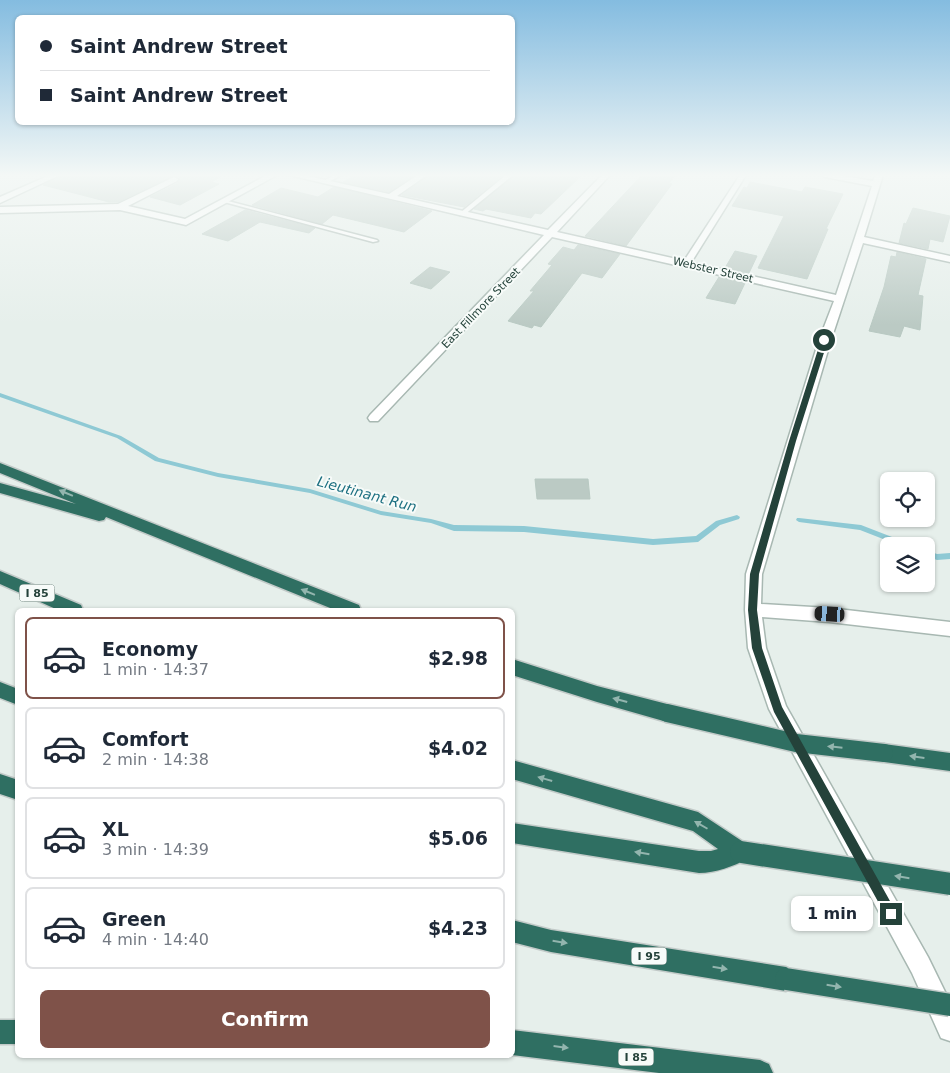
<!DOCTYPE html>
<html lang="en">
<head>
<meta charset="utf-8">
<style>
  :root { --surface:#fff; --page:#f6f6f7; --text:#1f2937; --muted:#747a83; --line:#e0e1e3; --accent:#7f5249 }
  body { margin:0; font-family:"DejaVu Sans",sans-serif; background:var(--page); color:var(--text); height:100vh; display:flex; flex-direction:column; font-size:19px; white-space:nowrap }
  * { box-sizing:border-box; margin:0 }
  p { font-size:16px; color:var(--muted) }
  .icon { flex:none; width:28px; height:28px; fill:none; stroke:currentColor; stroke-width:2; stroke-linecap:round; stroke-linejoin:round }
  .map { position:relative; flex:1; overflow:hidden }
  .details { position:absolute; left:15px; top:608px; width:500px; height:450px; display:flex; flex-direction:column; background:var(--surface); border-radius:8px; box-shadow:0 1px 4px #0004 }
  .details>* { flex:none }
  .banner { position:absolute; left:15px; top:15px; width:500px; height:110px; border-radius:8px; box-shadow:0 1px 4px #0004; display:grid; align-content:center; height:110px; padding:0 25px; background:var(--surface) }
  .fabs { position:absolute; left:880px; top:472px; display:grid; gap:10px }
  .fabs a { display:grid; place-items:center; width:55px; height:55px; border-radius:8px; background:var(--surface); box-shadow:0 1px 4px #0004; font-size:25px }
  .end { position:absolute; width:22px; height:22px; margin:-11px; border:6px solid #24423a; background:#fff; box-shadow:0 0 0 2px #fff }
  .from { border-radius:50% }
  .bubble { position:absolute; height:35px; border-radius:8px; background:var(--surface); box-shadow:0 1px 4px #0004; font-size:16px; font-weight:700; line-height:35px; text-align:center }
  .car { position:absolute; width:15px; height:30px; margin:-15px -8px; border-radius:6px; box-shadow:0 0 4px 1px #0007; background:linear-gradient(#222 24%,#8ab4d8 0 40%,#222 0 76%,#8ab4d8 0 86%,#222 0) }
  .banner b { display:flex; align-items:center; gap:18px; height:48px; font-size:19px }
  .banner b+b { border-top:1px solid var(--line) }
  .banner i { width:12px; height:12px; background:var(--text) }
  ul { padding:9px 0 0; list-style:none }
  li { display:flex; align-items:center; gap:15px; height:82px; margin:0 10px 8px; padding:0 15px; border:2px solid var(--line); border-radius:8px }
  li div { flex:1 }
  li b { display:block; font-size:19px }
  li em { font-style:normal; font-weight:700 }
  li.selected { border-color:var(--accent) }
  li>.icon { width:45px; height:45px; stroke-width:1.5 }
  .action { display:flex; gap:10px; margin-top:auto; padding:10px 25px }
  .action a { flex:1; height:58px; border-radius:8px; background:var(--accent); color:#fff; font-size:20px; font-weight:700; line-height:58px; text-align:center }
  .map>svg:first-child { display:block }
</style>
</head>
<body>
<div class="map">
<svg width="950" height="1073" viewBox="0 0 950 1073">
  <rect width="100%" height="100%" fill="#e6efeb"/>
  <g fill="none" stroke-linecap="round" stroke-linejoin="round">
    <g fill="#8ec9d4" fill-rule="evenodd">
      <path d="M0,393L121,436L159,458L218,473L310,489L381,511L431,519L454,525L524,526L653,539L696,536L716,521L737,515L740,517L739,519L720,525L698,542L653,545L524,532L454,531L431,523L381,515L310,493L218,477L155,461L117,438L0,397Z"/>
      <path d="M797,518H799L861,525L910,544L911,546H901L860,530L799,522L796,520Z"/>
      <path d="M926,550L937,554L950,553V559L937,560L926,556Z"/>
    </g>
  </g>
  <g fill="#bbcac4" stroke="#b8c9c2">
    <path d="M62,175H224L211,182L219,184L180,205L150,197L178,183L180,178L175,175L118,202H109L43,185Z"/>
    <path d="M356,175H415L389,192L343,182Z"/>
    <path d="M429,175H503L464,207L402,195Z"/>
    <path d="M515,175H582L541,214L535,213L531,218L486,209L483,211L474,209Z"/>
    <path d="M642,175H676L669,183L672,184L626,246L585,236Z"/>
    <path d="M750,182L802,192L805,187L843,194L826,229H828L807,279L758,268L784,216L732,206L744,187L747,188Z"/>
    <path d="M334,187L432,211L404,232L333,215L322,224L252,205L281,188L318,197Z"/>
    <path d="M913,208L950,216L943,242L930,239L928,249L899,243L904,223L906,224Z"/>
    <path d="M245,210L315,228L309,233L260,222L228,241L202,234Z"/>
    <path d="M578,245L620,254L602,278L582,273L541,327L534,325L532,328L508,321L534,291H530L552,265L548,264L563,247L574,250Z"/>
    <path d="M735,251L757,256L749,273L725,268Z"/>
    <path d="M897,252L926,259L918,295L923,296L920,330L904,326L900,337L869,331L884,287L891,256L896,257Z"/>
    <path d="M430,267L450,272L431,289L410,283Z"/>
    <path d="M719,277L745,283L735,304L706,298Z"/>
    <path d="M535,479H588L590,499H537Z"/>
  </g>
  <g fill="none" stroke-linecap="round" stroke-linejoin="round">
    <g stroke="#a8b8b2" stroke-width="3">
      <g id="service">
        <path d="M334,175H341L327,183L322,182Z"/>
        <path d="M506,175H513L464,215H460V213Z"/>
        <path d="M740,175H746L689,266H683L682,264Z"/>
        <path d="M224,200L377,240L378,241L373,242L224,202Z"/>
      </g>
    </g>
    <g stroke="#a8b8b2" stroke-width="3">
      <g id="minor">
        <path d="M50,175H60L0,203V197Z"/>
        <path d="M267,175H277L186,225L120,210L0,213V207L118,204L174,177L178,179L177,181L128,206L185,219Z"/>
        <path d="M289,175H303L389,194L418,175H427L397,196L548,230L602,175H610L557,232L836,295L872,186L825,177L821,175H838L873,181L875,175H883L864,237L950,256V262L863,243L831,340L762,574L761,604L829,608L950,622V636L829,622L762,617L766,648L786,706L928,957L950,1002V1041L941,1038L912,973L769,709L748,648L745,610L746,574L819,340L834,301L552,237L378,421H370L368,418L370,415L544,235Z"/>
      </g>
    </g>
    <g stroke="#c2cac8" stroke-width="3">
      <g id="motorway">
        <path d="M0,463L359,605L361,610H335L106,517L104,520L99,521L0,493V483L76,504L0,473Z"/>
        <path d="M0,571L81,605L83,610H58L0,584Z"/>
        <path d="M512,659L597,686L667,704L674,707L676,713L674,719L667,722L597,702L512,675Z"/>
        <path d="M0,682L18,689V705L0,698Z"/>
        <path d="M884,744L950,753V771L884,762L877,760L874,753L877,746Z"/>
        <path d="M512,760L698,812L748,845L752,852L748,859C733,866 716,873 699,873L512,843V823L699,851H711L718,849L693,831L512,779Z"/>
        <path d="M0,774L18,780V800L0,794Z"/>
        <path d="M512,920L551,930L786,967L794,971L798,979L794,987L786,991L551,952L512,942Z"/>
        <rect x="0" y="1020" width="18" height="24"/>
        <path d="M512,1030L760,1060L769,1064L773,1073H659L512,1055Z"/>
      </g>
    </g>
    <use href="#service" fill="#fff" fill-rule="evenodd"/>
    <use href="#minor" fill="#fff" fill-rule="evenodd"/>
    <use href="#motorway" fill="#2f6f62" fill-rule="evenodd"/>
    <g stroke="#c2cac8" stroke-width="21" stroke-linecap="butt">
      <path id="motorway-bridge-far1" d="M667,713L796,743L884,753"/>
    </g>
    <g stroke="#c2cac8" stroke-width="25" stroke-linecap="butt">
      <g id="motorway-bridge">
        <path d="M741,852L950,884"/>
        <path d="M786,979L950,1005"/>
      </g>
    </g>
    <use href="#motorway-bridge-far1" stroke="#2f6f62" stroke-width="18"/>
    <use href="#motorway-bridge" stroke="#2f6f62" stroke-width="22"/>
  </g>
  <defs><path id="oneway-solid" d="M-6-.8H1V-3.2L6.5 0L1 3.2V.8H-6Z" transform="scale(1.25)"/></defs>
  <g fill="#93b5ae">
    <use href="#oneway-solid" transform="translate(66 493) rotate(-157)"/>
    <use href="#oneway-solid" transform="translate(308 592) rotate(-158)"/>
    <use href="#oneway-solid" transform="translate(620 700) rotate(-165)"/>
    <use href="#oneway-solid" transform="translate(835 747) rotate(-174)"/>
    <use href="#oneway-solid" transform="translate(917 757) rotate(-172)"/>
    <use href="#oneway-solid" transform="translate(545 779) rotate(-164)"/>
    <use href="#oneway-solid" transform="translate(701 825) rotate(-150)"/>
    <use href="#oneway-solid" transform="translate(642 853) rotate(-171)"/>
    <use href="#oneway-solid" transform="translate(902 877) rotate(-171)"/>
    <use href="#oneway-solid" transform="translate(560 942) rotate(9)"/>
    <use href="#oneway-solid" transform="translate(720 968) rotate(9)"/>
    <use href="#oneway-solid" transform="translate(834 986) rotate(9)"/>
    <use href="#oneway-solid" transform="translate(561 1047) rotate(7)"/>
  </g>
  <linearGradient id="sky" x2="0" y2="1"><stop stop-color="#84bce0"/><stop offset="0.54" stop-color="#f4f8f6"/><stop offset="1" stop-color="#f4f8f6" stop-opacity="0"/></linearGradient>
  <rect width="950" height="325" fill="url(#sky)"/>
  <path fill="#24423a" d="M824,338L828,340L796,441L759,574L757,610L762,648L782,707L895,910L897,914L895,918L891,920L887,918L774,712L752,648L748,610L750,574L789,441L821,340Z"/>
  <g text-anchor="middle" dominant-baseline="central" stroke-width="4" stroke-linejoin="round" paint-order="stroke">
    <g font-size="11" fill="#24423a" stroke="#f7fbf9">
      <text transform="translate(713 270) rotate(13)">Webster Street</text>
      <text transform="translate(481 308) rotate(-46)">East Fillmore Street</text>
    </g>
    <g fill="#f7fbf9" stroke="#637a73" stroke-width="1">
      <rect x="19.5" y="584.5" width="35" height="17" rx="4"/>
      <rect x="631.5" y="947.5" width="35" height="17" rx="4"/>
      <rect x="618.5" y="1048.5" width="35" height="17" rx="4"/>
    </g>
    <g font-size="11" font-weight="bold" fill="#24423a">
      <text x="37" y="593">I 85</text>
      <text x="649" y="956">I 95</text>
      <text x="636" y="1057">I 85</text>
    </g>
    <g font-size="14" font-style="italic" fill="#1c6f80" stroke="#f7fbf9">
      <text transform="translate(367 494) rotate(15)">Lieutinant Run</text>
    </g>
  </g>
</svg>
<div class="fabs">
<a><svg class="icon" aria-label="locate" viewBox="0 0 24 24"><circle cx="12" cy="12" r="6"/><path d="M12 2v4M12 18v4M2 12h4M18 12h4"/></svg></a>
<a><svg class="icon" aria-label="layers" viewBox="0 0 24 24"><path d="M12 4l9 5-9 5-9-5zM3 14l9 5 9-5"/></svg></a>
</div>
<i class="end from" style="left:824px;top:340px"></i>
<i class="end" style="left:891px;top:914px"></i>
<div class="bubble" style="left:791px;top:896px;width:82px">1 min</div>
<i class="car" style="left:830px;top:614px;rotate:273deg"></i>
<div class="banner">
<b><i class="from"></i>Saint Andrew Street</b>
<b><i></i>Saint Andrew Street</b>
</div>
<section class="details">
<ul>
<li class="selected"><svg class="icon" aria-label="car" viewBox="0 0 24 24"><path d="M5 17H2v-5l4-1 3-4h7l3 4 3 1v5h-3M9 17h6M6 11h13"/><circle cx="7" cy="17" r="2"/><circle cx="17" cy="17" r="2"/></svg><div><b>Economy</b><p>1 min · 14:37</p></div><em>$2.98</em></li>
<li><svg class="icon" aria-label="car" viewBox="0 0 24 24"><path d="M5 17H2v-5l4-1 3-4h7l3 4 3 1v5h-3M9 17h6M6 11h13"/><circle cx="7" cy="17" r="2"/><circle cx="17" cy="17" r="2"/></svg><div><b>Comfort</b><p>2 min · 14:38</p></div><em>$4.02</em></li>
<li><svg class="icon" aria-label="car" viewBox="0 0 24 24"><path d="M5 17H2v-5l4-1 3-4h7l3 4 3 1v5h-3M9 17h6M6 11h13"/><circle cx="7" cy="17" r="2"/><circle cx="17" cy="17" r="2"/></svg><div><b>XL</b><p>3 min · 14:39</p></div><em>$5.06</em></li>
<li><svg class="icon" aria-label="car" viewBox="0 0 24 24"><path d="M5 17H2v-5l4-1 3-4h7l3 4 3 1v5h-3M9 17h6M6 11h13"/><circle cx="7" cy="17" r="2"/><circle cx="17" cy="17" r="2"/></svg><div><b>Green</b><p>4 min · 14:40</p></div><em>$4.23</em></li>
</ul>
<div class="action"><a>Confirm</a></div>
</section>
</div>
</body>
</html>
